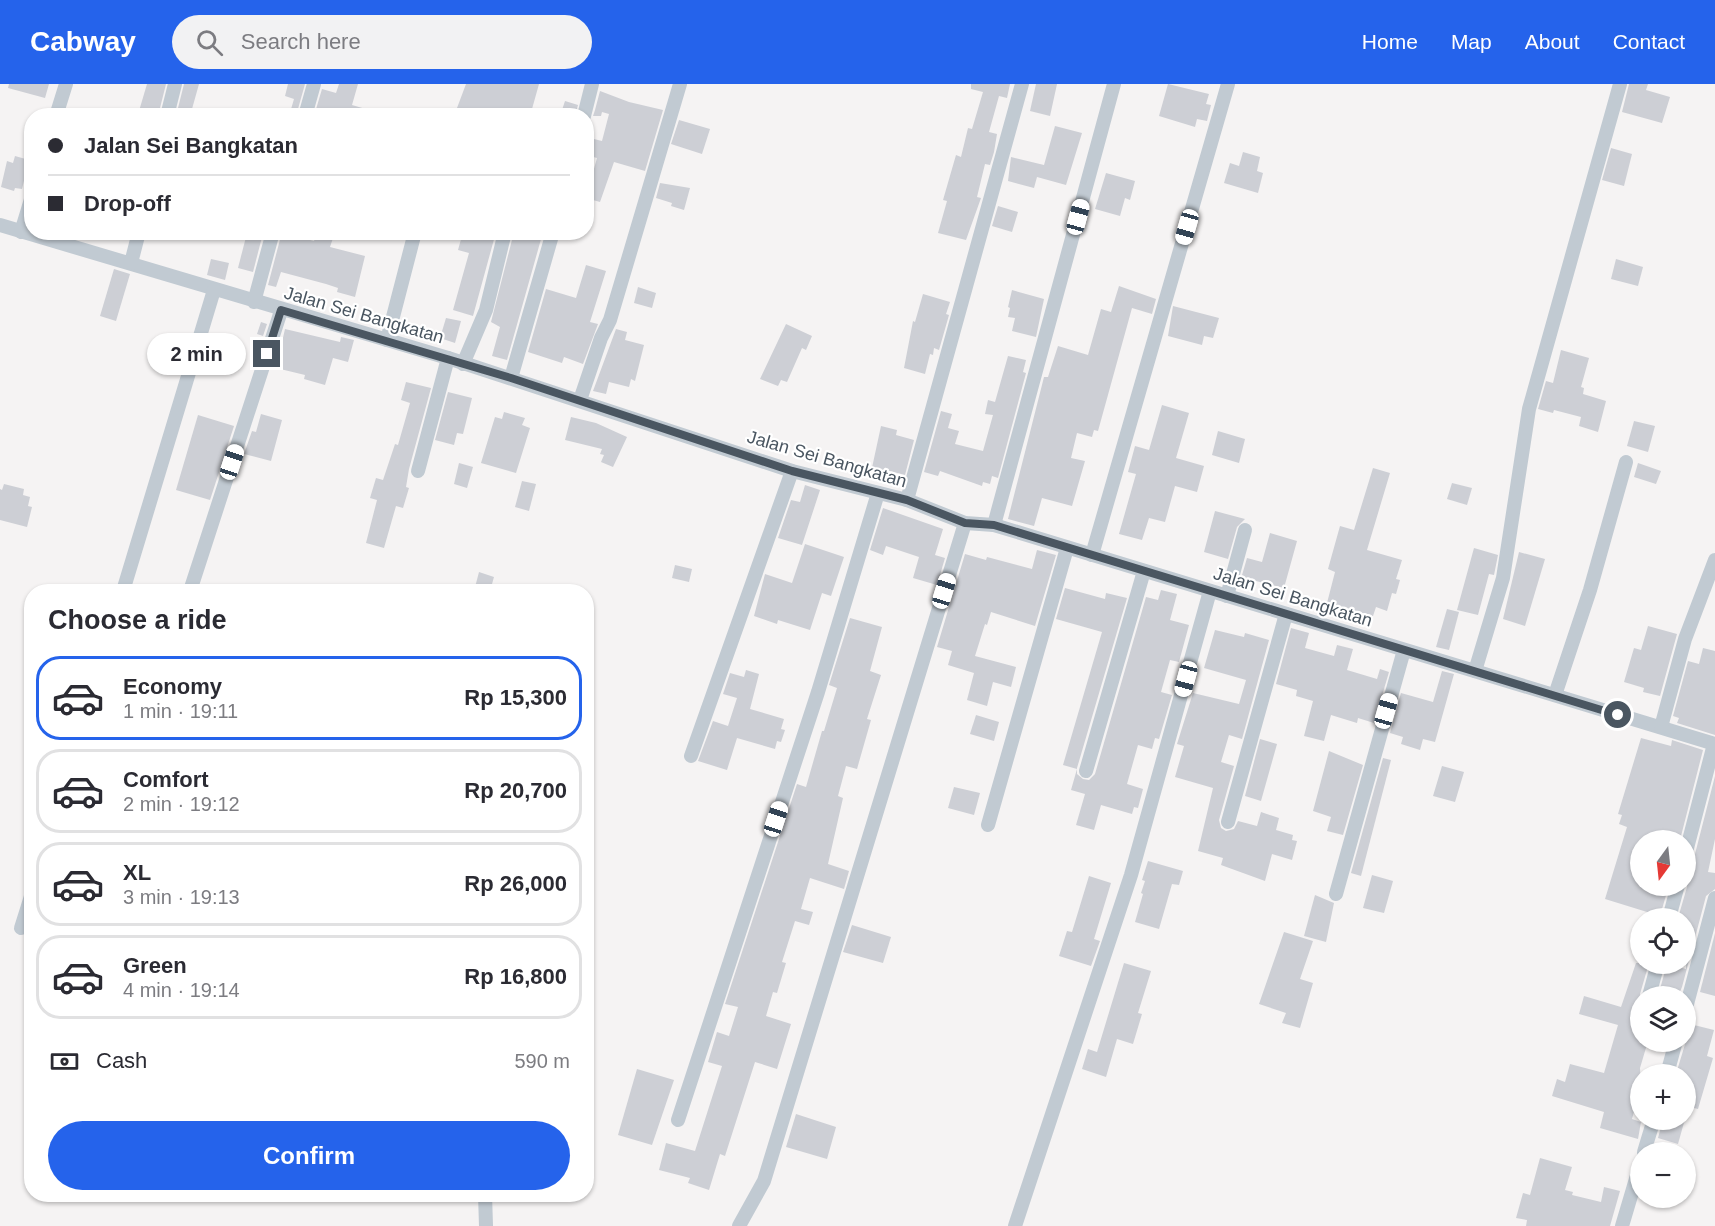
<!DOCTYPE html>
<html lang="en">
<head>
<meta charset="utf-8">
<style>
  :root { --surface:#fff; --page:#f2f2f3; --text:#2b2b33; --muted:#7c7c81; --line:#e1e1e2; --accent:#2563eb }
  body { margin:0; font-family:Arial,sans-serif; background:var(--page); color:var(--text); height:100vh; display:flex; flex-direction:column; font-size:22px; white-space:nowrap }
  * { box-sizing:border-box; margin:0 }
  p { font-size:20px; color:var(--muted) }
  .icon { flex:none; width:33px; height:33px; fill:none; stroke:currentColor; stroke-width:2; stroke-linecap:round; stroke-linejoin:round }
  .map { position:relative; flex:1; overflow:hidden }
  .side { position:absolute; left:24px; top:500px; width:570px; height:618px; display:flex; flex-direction:column; background:var(--surface); border-radius:24px; box-shadow:0 2px 4px #0004 }
  .side>* { flex:none }
  .hud { position:absolute; left:24px; top:24px; width:570px; height:132px; border-radius:24px; box-shadow:0 2px 4px #0004; display:grid; align-content:center; height:132px; padding:0 24px; background:var(--surface) }
  .needle { width:39px; rotate:195deg }
  .buttons { position:absolute; left:1630px; top:746px; display:grid; gap:12px }
  .buttons a { display:grid; place-items:center; width:66px; height:66px; border-radius:50%; background:var(--surface); box-shadow:0 2px 4px #0004; font-size:30px }
  .end { position:absolute; width:27px; height:27px; margin:-14px; border:8px solid #4a5661; background:#fff; box-shadow:0 0 0 3px #fff }
  .from { border-radius:50% }
  .bubble { position:absolute; height:42px; border-radius:21px; background:var(--surface); box-shadow:0 2px 4px #0004; font-size:20px; font-weight:700; line-height:42px; text-align:center }
  .car { position:absolute; width:18px; height:36px; margin:-18px -9px; border-radius:8px; box-shadow:0 0 4px 2px #0007; background:linear-gradient(#fff 24%,#345 0 40%,#fff 0 76%,#345 0 86%,#fff 0) }
  .hud b { display:flex; align-items:center; gap:21px; height:57px; font-size:22px }
  .hud b+b { border-top:2px solid var(--line) }
  .hud i { width:15px; height:15px; background:var(--text) }
  ul { padding:0; list-style:none }
  li { display:flex; align-items:center; gap:18px; height:84px; margin:0 12px 9px; padding:0 12px; border:3px solid var(--line); border-radius:24px }
  li div { flex:1 }
  li b { display:block; font-size:22px }
  li em { font-style:normal; font-weight:700 }
  li.active { border-color:var(--accent) }
  li>.icon { width:54px; height:54px; stroke-width:1.5 }
  h2 { padding:0 24px; font-size:27px; line-height:72px }
  .pay { display:flex; align-items:center; gap:15px; height:66px; padding:0 24px; font-size:22px }
  .pay p { margin-inline-start:auto }
  .button { display:flex; gap:12px; margin-top:auto; padding:12px 24px }
  .button a { flex:1; height:69px; border-radius:36px; background:var(--accent); color:#fff; font-size:24px; font-weight:700; line-height:69px; text-align:center }
  header { display:flex; align-items:center; gap:36px; box-sizing:border-box; height:84px; padding:0 30px; background:var(--accent); color:#fff }
  header strong { font-size:28px }
  nav { display:flex; gap:33px; margin-inline-start:auto; font-size:21px }
  .search { width:420px; height:54px; background:var(--page); display:flex; align-items:center; gap:15px; box-sizing:border-box; padding:0 21px; border-radius:33px; color:var(--muted); font-size:22px }
  .map>svg:first-child { display:block }
</style>
</head>
<body>
<header>
<strong>Cabway</strong>
<div class="search"><svg class="icon" aria-label="search" viewBox="0 0 24 24"><circle cx="10" cy="10" r="6"/><path d="M15 15l6 6"/></svg>Search here</div>
<nav><a>Home</a><a>Map</a><a>About</a><a>Contact</a></nav>
</header>
<div class="map">
<svg width="1715" height="1142" viewBox="0 0 1715 1142">
  <rect width="100%" height="100%" fill="#f5f3f3"/>
  <g fill="#cdcfd5">
    <path d="M9,0H49L45,14L8,4Z"/>
    <path d="M147,0H166L158,32L139,27Z"/>
    <path d="M184,0H199L190,32H176Z"/>
    <path d="M288,0H305L296,32H289L294,15L285,12Z"/>
    <path d="M339,0H358L352,21L376,28L375,32H314L322,5L336,9Z"/>
    <path d="M466,0H539L530,32H454Z"/>
    <path d="M971,0H1010L1007,14L999,12L989,48L997,50L994,68L990,81L985,80L977,113L981,114L966,156L938,149L947,117L943,116L956,71L961,73L968,44L972,45L983,8L971,5Z"/>
    <path d="M1036,0H1057L1050,32L1030,27Z"/>
    <path d="M1168,0L1209,10L1206,20L1211,21L1207,37L1197,35L1195,43L1159,32Z"/>
    <path d="M1629,0H1648L1646,6L1670,13L1662,39L1622,28Z"/>
    <path d="M600,7L629,18L663,26L645,87L614,78L600,118L586,114V98L590,99L597,74L586,71V53L602,57L609,30L602,28L601,32H593L595,26L601,27L595,26Z"/>
    <path d="M565,17L578,21L575,32H560Z"/>
    <path d="M679,36L710,45L702,70L671,60Z"/>
    <path d="M1055,42L1082,49L1066,101L1037,93L1034,104L1008,97L1011,73L1044,81Z"/>
    <path d="M1611,64L1632,70L1624,102L1602,96Z"/>
    <path d="M1243,68L1260,73L1257,87L1263,89L1258,109L1224,99L1230,79L1239,82Z"/>
    <path d="M15,72L29,76L22,105L15,104L14,107L1,103L7,77L13,79Z"/>
    <path d="M1106,89L1135,97L1130,116L1125,114L1120,132L1095,125Z"/>
    <path d="M660,99L690,104L684,126L671,122L672,119L656,114Z"/>
    <path d="M998,122L1018,128L1012,148L992,142Z"/>
    <path d="M282,148H292L291,151L314,157L317,148H335L330,163L365,172L355,213L337,208L338,204L326,200L281,188L276,203L268,201Z"/>
    <path d="M463,148H496L473,232L453,226L469,169L458,166Z"/>
    <path d="M514,148H543L507,276L492,272L500,243L491,238Z"/>
    <path d="M247,149L262,153L253,188L238,184Z"/>
    <path d="M211,175L229,179L225,196L207,191Z"/>
    <path d="M1616,175L1643,183L1638,202L1611,195Z"/>
    <path d="M586,181L606,187L590,238L598,240L583,280L564,273L562,279L528,268L546,205L576,214Z"/>
    <path d="M114,185L130,190L116,237L100,232Z"/>
    <path d="M1119,202L1156,215L1152,230L1132,224L1098,347L1094,346L1092,353L1077,349L1071,374L1085,377L1072,422L1042,414L1034,442L1008,435L1044,293H1048L1058,262L1088,271L1101,225L1111,228Z"/>
    <path d="M638,203L656,209L652,224L634,219Z"/>
    <path d="M1012,206L1044,215L1036,253L1012,247L1015,234L1008,233L1010,224L1008,223Z"/>
    <path d="M923,210L950,218L946,230L949,231L939,266L934,264L933,271L930,270L925,290L904,284L913,237L915,238Z"/>
    <path d="M1173,222L1219,234L1213,254L1204,252L1202,261L1168,252Z"/>
    <path d="M446,234L461,237L455,259L440,254Z"/>
    <path d="M261,238L267,240L263,252L257,250Z"/>
    <path d="M786,240L812,252L806,266L802,264L787,298L781,296L778,302L760,295Z"/>
    <path d="M285,245L340,258L341,253L354,256L348,278L333,274L325,301L304,295L305,291L276,284Z"/>
    <path d="M616,245L627,248L625,256L644,261L635,297L631,295L629,303L609,298L606,310L593,307Z"/>
    <path d="M1561,266L1589,274L1581,303L1584,304L1583,310L1606,317L1598,348L1579,342L1581,333L1554,326L1553,329L1538,325L1546,297L1553,299Z"/>
    <path d="M1008,272L1026,276L1023,288L1026,289L998,394L992,392L990,400L983,398L982,402L940,387L938,392L924,388L941,327L952,330L948,344L959,347L955,360L983,367L993,331L985,330L988,316L995,318Z"/>
    <path d="M406,298L431,304L409,385L406,403L409,404L403,424L396,422L384,464L366,459L377,416L370,414L376,394L383,396L395,360L398,361L410,319L401,316Z"/>
    <path d="M448,308L472,314L463,350L457,349L454,361L435,356Z"/>
    <path d="M1162,321L1189,329L1176,374L1204,382L1197,408L1175,402L1165,438L1149,434L1142,456L1119,450L1136,390L1128,388L1135,362L1149,366Z"/>
    <path d="M504,328L525,334L522,341L530,344L516,389L481,379L495,333L502,335Z"/>
    <path d="M261,330L282,336L271,377L244,370L252,347L256,348Z"/>
    <path d="M198,331L234,342L210,416L176,406Z"/>
    <path d="M571,333L596,339L627,353L613,383L601,378L604,371L600,370L602,365L565,356Z"/>
    <path d="M1634,337L1655,342L1648,368L1627,362Z"/>
    <path d="M881,342L897,346L896,351L914,356L905,391L886,386L884,396L870,393Z"/>
    <path d="M1218,347L1245,355L1239,379L1212,371Z"/>
    <path d="M459,379L473,383L467,404L454,400Z"/>
    <path d="M1638,379L1661,387L1656,400L1634,393Z"/>
    <path d="M1373,384L1390,389L1367,466L1402,476L1396,495L1400,496L1396,510L1392,509L1387,527L1376,523L1373,532L1327,519L1335,488L1328,485L1340,442L1354,446Z"/>
    <path d="M522,397L536,400L529,427L515,423Z"/>
    <path d="M1452,399L1472,404L1467,421L1447,415Z"/>
    <path d="M4,400L24,405L23,411L30,413L28,422L32,423L27,443L0,436V405L2,406Z"/>
    <path d="M805,401L820,406L802,461L778,454L791,416L800,418Z"/>
    <path d="M883,424L943,445L935,471L945,474L937,501L913,494L919,473L886,462L883,471L870,466Z"/>
    <path d="M1215,427L1245,435L1237,443L1228,475L1204,468Z"/>
    <path d="M1270,449L1297,457L1284,504L1256,497L1255,503L1240,498L1247,474L1262,478Z"/>
    <path d="M805,460L844,473L831,512L822,509L810,546L778,536L777,540L754,532L765,490L792,499Z"/>
    <path d="M1474,464L1498,471L1494,491L1489,490L1478,531L1457,526Z"/>
    <path d="M1037,466L1056,471L1035,542L991,528L987,541L985,540L975,572L1016,583L1011,603L993,598L987,622L967,616L974,589L948,581L952,567L937,563L965,470L986,476L987,473L1032,485Z"/>
    <path d="M1519,468L1545,475L1525,542L1503,535Z"/>
    <path d="M675,481L692,485L689,498L672,494Z"/>
    <path d="M479,488L494,493L490,507H474Z"/>
    <path d="M1065,504L1105,515L1106,509L1127,514L1077,684V690L1083,695L1089,696L1095,690L1146,513L1158,516L1161,506L1177,510L1170,536L1189,541L1179,578L1170,576L1161,608L1172,611L1159,655L1155,654L1152,665L1138,661L1127,700L1143,705L1138,724L1134,723L1132,730L1101,721L1094,746L1076,741L1085,710L1071,706L1077,685L1063,681L1102,548L1056,535Z"/>
    <path d="M1447,525L1459,528L1449,566L1436,563Z"/>
    <path d="M850,534L882,543L870,587L881,591L867,635L871,636L857,685L846,682L838,712L843,714L828,780L849,787L844,805L810,794L801,825L813,828L809,841L795,837L782,878L786,879L777,909L773,908L766,932L791,940L777,985L755,978L725,1072L720,1070L709,1106L688,1099L690,1094L659,1086L666,1059L695,1067L722,982L708,978L717,948L729,952L738,923L725,920L797,700L806,703L822,647H824L837,604L829,601Z"/>
    <path d="M1648,542L1677,550L1660,612L1643,608L1644,604L1624,598L1634,564L1641,566Z"/>
    <path d="M1291,544L1309,549L1305,564L1334,572L1337,561L1353,565L1347,586L1377,595L1380,585L1389,588L1374,639L1358,634L1357,639L1331,631L1324,657L1304,652L1313,617L1296,612L1297,606L1276,600Z"/>
    <path d="M1215,546L1244,553L1245,549L1269,556L1242,655L1229,651L1221,678L1234,682L1219,736L1221,744L1226,747L1234,745L1238,737L1257,742L1261,728L1279,734L1276,746L1293,751L1292,756L1297,757L1292,776L1272,770L1265,797L1221,781L1223,774L1198,767L1213,704L1175,693L1184,662L1177,660L1193,609L1239,620L1246,596L1204,584Z"/>
    <path d="M1703,564L1715,567V651L1677,639L1679,634L1673,632L1688,577L1699,580Z"/>
    <path d="M746,586L759,590L750,625L784,635L781,645L785,646L781,658L777,657L775,665L737,654L727,686L698,677L713,637L728,642L737,614L723,610L730,589L744,593Z"/>
    <path d="M1442,587L1454,590L1435,658L1423,655L1420,666L1401,660L1403,653L1390,649L1401,609L1433,618Z"/>
    <path d="M976,631L999,638L994,657L970,650Z"/>
    <path d="M1641,654L1671,662L1672,656L1703,666L1680,756L1664,752L1663,756H1641V801H1669L1660,832L1605,815L1627,743L1619,740L1622,731L1618,730Z"/>
    <path d="M1260,655L1277,660L1261,717L1245,712Z"/>
    <path d="M1329,667L1363,681L1343,751L1327,747L1331,733L1313,727Z"/>
    <path d="M1383,674L1391,676L1361,792L1351,789Z"/>
    <path d="M1442,682L1464,688L1455,718L1433,712Z"/>
    <path d="M1715,692V755L1708,788L1715,789V805L1706,812L1682,903L1678,912H1658L1667,880L1686,885V834H1678L1687,803L1686,792L1695,770Z"/>
    <path d="M954,703L980,709L974,731L948,724Z"/>
    <path d="M1148,777L1183,787L1179,801L1172,800L1159,845L1135,838L1143,810L1141,809L1145,797L1142,796Z"/>
    <path d="M1372,791L1393,797L1384,829L1363,824Z"/>
    <path d="M1089,792L1111,799L1094,855L1100,857L1091,882L1059,872L1067,847L1072,848Z"/>
    <path d="M1315,811L1334,819L1326,858L1304,852Z"/>
    <path d="M852,841L891,853L883,879L843,868Z"/>
    <path d="M1284,848L1313,857L1300,895L1313,899L1300,944L1282,939L1286,929L1259,920Z"/>
    <path d="M1715,849V912L1700,908Z"/>
    <path d="M1124,879L1151,887L1138,929L1142,930L1133,960L1117,955L1106,993L1082,985L1088,965L1097,968Z"/>
    <path d="M1636,879H1649L1640,910L1641,933L1637,947L1641,948V957H1648L1640,984L1641,1002L1632,1035L1641,1038L1638,1055L1600,1044L1604,1028L1552,1012L1557,995L1565,998L1570,980L1604,989L1618,941L1579,930L1584,912L1621,923Z"/>
    <path d="M1686,939L1714,946L1707,972L1713,974L1698,1025L1686,1022V990H1676L1686,957Z"/>
    <path d="M637,985L674,996L652,1061L618,1051Z"/>
    <path d="M796,1030L836,1043L827,1075L786,1063Z"/>
    <path d="M1663,1035H1685L1678,1060L1658,1054Z"/>
    <path d="M1540,1074L1572,1083L1565,1106L1573,1108L1572,1111L1601,1118L1604,1103L1620,1107L1610,1142H1526L1527,1136L1516,1134L1523,1109L1530,1111Z"/>
  </g>
  <g fill="none" stroke-linecap="round" stroke-linejoin="round">
    <g stroke="#c1cad2" stroke-width="14">
      <path d="M56,32L66,0"/>
      <path d="M167,32L175,0"/>
      <path d="M305,32L314,0"/>
      <path d="M584,32L592,0"/>
      <path d="M0,141L448,274L792,387L907,416L965,439L994,441L1715,660"/>
      <path d="M21,148L32,112"/>
      <path d="M131,179L139,148"/>
      <path d="M254,218L273,148"/>
      <path d="M387,256L415,148"/>
      <path d="M463,280L486,226L505,148"/>
      <path d="M511,294L553,148"/>
      <path d="M580,316L601,254L610,236L680,0"/>
      <path d="M418,387L448,274"/>
      <path d="M907,416L1022,0"/>
      <path d="M994,441L1114,0"/>
      <path d="M1092,471L1228,0"/>
      <path d="M123,507L214,206"/>
      <path d="M190,507L281,227"/>
      <path d="M1227,512L1245,446"/>
      <path d="M1475,587L1503,494L1529,325L1620,0"/>
      <path d="M1555,611L1590,506L1626,378"/>
      <path d="M1661,643L1685,555L1715,476"/>
      <path d="M691,672L792,387"/>
      <path d="M1086,687L1144,487"/>
      <path d="M1228,738L1286,530"/>
      <path d="M988,741L1067,464"/>
      <path d="M1686,768L1714,660"/>
      <path d="M1336,810L1404,566"/>
      <path d="M1669,834L1678,801"/>
      <path d="M21,844L32,809"/>
      <path d="M1649,912L1658,879"/>
      <path d="M1686,924L1715,814"/>
      <path d="M1667,990L1676,957"/>
      <path d="M678,1036L818,608L878,409"/>
      <path d="M1644,1068L1654,1035"/>
      <path d="M485,1110L486,1142"/>
      <path d="M739,1142L764,1097L965,439"/>
      <path d="M1015,1142L1131,791L1210,507"/>
      <path d="M1622,1142L1641,1078"/>
    </g>
  </g>
  <g fill="none" stroke-linecap="round" stroke-linejoin="round">
    <path stroke="#4a5661" stroke-width="8" d="M267,270L281,226L511,294L792,387L907,416L965,439L994,441L1618,631"/>
  </g>
  <g text-anchor="middle" dominant-baseline="central" stroke-width="4.5" stroke-linejoin="round" paint-order="stroke">
    <g font-size="18" fill="#4a5661" stroke="#fff">
      <text transform="translate(364 231) rotate(16)">Jalan Sei Bangkatan</text>
      <text transform="translate(827 375) rotate(16)">Jalan Sei Bangkatan</text>
      <text transform="translate(1293 513) rotate(17)">Jalan Sei Bangkatan</text>
    </g>
  </g>
</svg>
<div class="buttons">
<a><svg class="needle" viewBox="-14 -14 28 28"><path d="M0-13l5 13h-10z" fill="#e53935"/><path d="M0 13l5-13h-10z" fill="#7c7c81"/></svg></a>
<a><svg class="icon" aria-label="locate" viewBox="0 0 24 24"><circle cx="12" cy="12" r="6"/><path d="M12 2v4M12 18v4M2 12h4M18 12h4"/></svg></a>
<a><svg class="icon" aria-label="layers" viewBox="0 0 24 24"><path d="M12 4l9 5-9 5-9-5zM3 14l9 5 9-5"/></svg></a>
<a>+</a>
<a>−</a>
</div>
<i class="end from" style="left:1618px;top:631px"></i>
<i class="end" style="left:267px;top:270px"></i>
<div class="bubble" style="left:147px;top:249px;width:99px">2 min</div>
<i class="car" style="left:1078px;top:133px;rotate:15deg"></i>
<i class="car" style="left:1187px;top:143px;rotate:196deg"></i>
<i class="car" style="left:232px;top:378px;rotate:18deg"></i>
<i class="car" style="left:944px;top:507px;rotate:17deg"></i>
<i class="car" style="left:1186px;top:595px;rotate:195deg"></i>
<i class="car" style="left:1386px;top:627px;rotate:16deg"></i>
<i class="car" style="left:776px;top:735px;rotate:18deg"></i>
<div class="hud">
<b><i class="from"></i>Jalan Sei Bangkatan</b>
<b><i></i>Drop-off</b>
</div>
<section class="side">
<h2>Choose a ride</h2>
<ul>
<li class="active"><svg class="icon" aria-label="car" viewBox="0 0 24 24"><path d="M5 17H2v-5l4-1 3-4h7l3 4 3 1v5h-3M9 17h6M6 11h13"/><circle cx="7" cy="17" r="2"/><circle cx="17" cy="17" r="2"/></svg><div><b>Economy</b><p>1 min · 19:11</p></div><em>Rp 15,300</em></li>
<li><svg class="icon" aria-label="car" viewBox="0 0 24 24"><path d="M5 17H2v-5l4-1 3-4h7l3 4 3 1v5h-3M9 17h6M6 11h13"/><circle cx="7" cy="17" r="2"/><circle cx="17" cy="17" r="2"/></svg><div><b>Comfort</b><p>2 min · 19:12</p></div><em>Rp 20,700</em></li>
<li><svg class="icon" aria-label="car" viewBox="0 0 24 24"><path d="M5 17H2v-5l4-1 3-4h7l3 4 3 1v5h-3M9 17h6M6 11h13"/><circle cx="7" cy="17" r="2"/><circle cx="17" cy="17" r="2"/></svg><div><b>XL</b><p>3 min · 19:13</p></div><em>Rp 26,000</em></li>
<li><svg class="icon" aria-label="car" viewBox="0 0 24 24"><path d="M5 17H2v-5l4-1 3-4h7l3 4 3 1v5h-3M9 17h6M6 11h13"/><circle cx="7" cy="17" r="2"/><circle cx="17" cy="17" r="2"/></svg><div><b>Green</b><p>4 min · 19:14</p></div><em>Rp 16,800</em></li>
</ul>
<div class="pay"><svg class="icon" aria-label="cash" viewBox="0 0 24 24"><path d="M3 7h18v10H3z"/><circle cx="12" cy="12" r="2"/></svg>Cash<p>590 m</p></div>
<div class="button"><a>Confirm</a></div>
</section>
</div>
</body>
</html>
